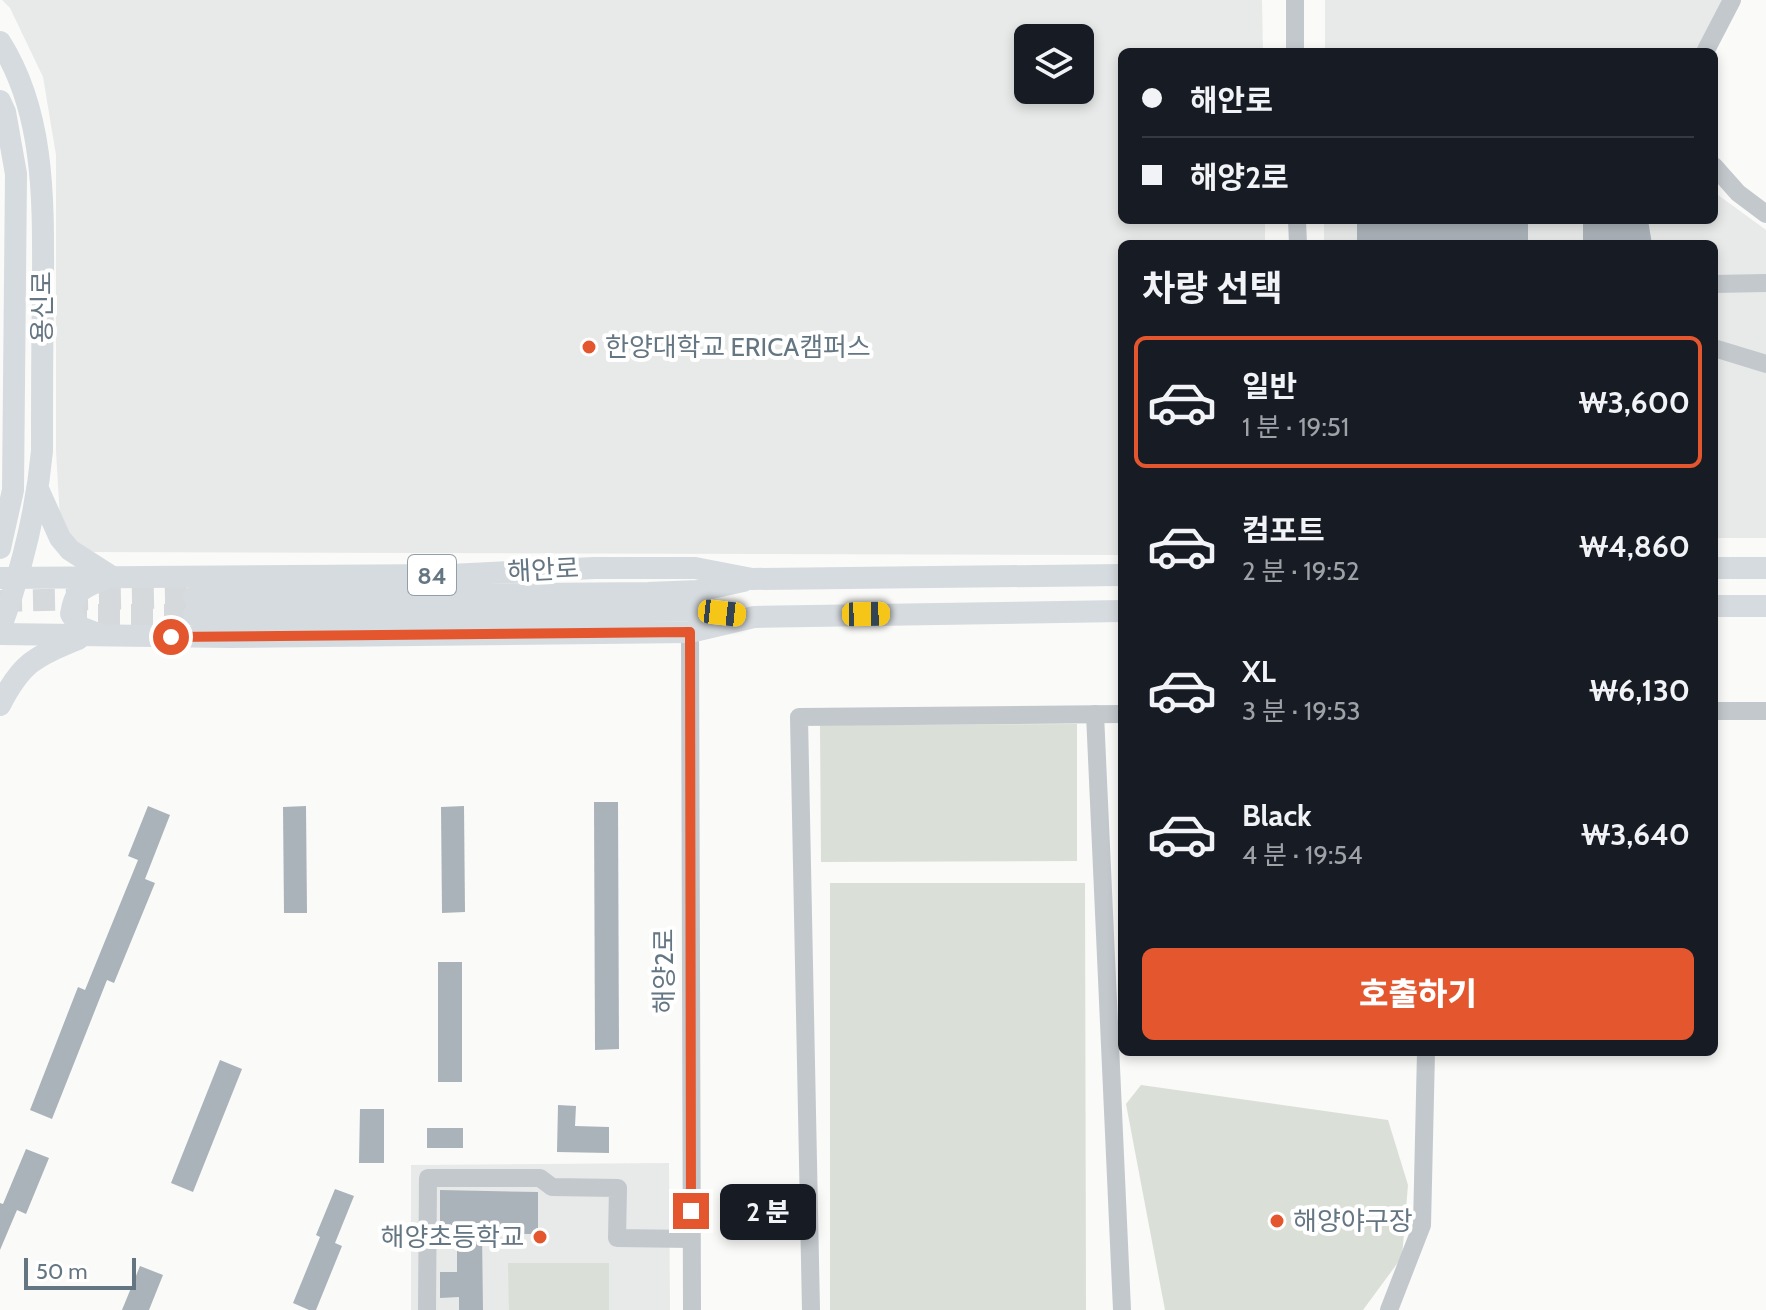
<!DOCTYPE html>
<html lang="ko">
<head>
<meta charset="utf-8">
<style>
  :root { --surface:#171b24; --page:#20242c; --text:#f1f3f6; --muted:#9ea1a6; --line:#363941; --accent:#e4572e }
  body { margin:0; font-family:Cabin,"Noto Sans KR",sans-serif; background:var(--page); color:var(--text); height:100vh; display:flex; flex-direction:column; font-size:30px; white-space:nowrap }
  * { box-sizing:border-box; margin:0 }
  p { font-size:26px; color:var(--muted) }
  .icon { flex:none; width:44px; height:44px; fill:none; stroke:currentColor; stroke-width:2; stroke-linecap:round; stroke-linejoin:round }
  .map { position:relative; flex:1; overflow:hidden }
  .drawer { position:absolute; left:1118px; top:240px; width:600px; height:816px; display:flex; flex-direction:column; background:var(--surface); border-radius:12px; box-shadow:0 4px 12px #0003 }
  .drawer>* { flex:none }
  .top-card { position:absolute; left:1118px; top:48px; width:600px; height:176px; border-radius:12px; box-shadow:0 4px 12px #0003; display:grid; align-content:center; height:176px; padding:0 24px; background:var(--surface) }
  .buttons { position:absolute; left:1014px; top:24px; display:grid; gap:16px }
  .buttons a { display:grid; place-items:center; width:80px; height:80px; border-radius:12px; background:var(--surface); box-shadow:0 4px 12px #0003; font-size:40px }
  .scale { position:absolute; left:24px; bottom:20px; width:112px; box-sizing:border-box; padding-left:8px; border:4px solid #657683; border-top:0; font-size:22px; line-height:28px; white-space:nowrap; color:#657683; -webkit-text-stroke:6px #fff; paint-order:stroke }
  .end { position:absolute; width:36px; height:36px; margin:-18px; border:10px solid #e4572e; background:#fff; box-shadow:0 0 0 4px #fff }
  .from { border-radius:50% }
  .bubble { position:absolute; height:56px; border-radius:12px; background:var(--surface); box-shadow:0 4px 12px #0003; font-size:26px; font-weight:800; line-height:56px; text-align:center }
  .car { position:absolute; width:24px; height:48px; margin:-24px -12px; border-radius:10px; box-shadow:0 0 6px 2px #0007; background:linear-gradient(#f5c518 24%,#345 0 40%,#f5c518 0 76%,#345 0 86%,#f5c518 0) }
  .top-card b { display:flex; align-items:center; gap:28px; height:76px; font-size:30px }
  .top-card b+b { border-top:2px solid var(--line) }
  .top-card i { width:20px; height:20px; background:var(--text) }
  ul { padding:0; list-style:none }
  li { display:flex; align-items:center; gap:24px; height:132px; margin:0 16px 12px; padding:0 8px; border:4px solid transparent; border-radius:12px }
  li div { flex:1 }
  li b { display:block; font-size:30px }
  li em { font-style:normal; font-weight:800 }
  li.selected { border-color:var(--accent) }
  li>.icon { width:72px; height:72px; stroke-width:1.5 }
  h2 { padding:0 24px; font-size:36px; line-height:96px }
  .action { display:flex; gap:16px; margin-top:auto; padding:16px 24px }
  .action a { flex:1; height:92px; border-radius:12px; background:var(--accent); color:#fff; font-size:32px; font-weight:800; line-height:92px; text-align:center }
  .map>svg:first-child { display:block }
</style>
</head>
<body>
<div class="map">
<svg width="1766" height="1310" viewBox="0 0 1766 1310">
  <rect width="100%" height="100%" fill="#fafaf8"/>
  <g fill="#e8e9e9" fill-rule="evenodd">
    <path d="M2,0H1262L1263,52H1122V220H1265V244H1122V555L90,552L78,545L60,519L56,451V155L43,77L10,8ZM1028,38H1080V90H1028Z"/>
    <path d="M1325,0H1729L1694,52H1325Z"/>
    <path d="M1714,192L1766,230V538H1714V244H1324V220H1714Z"/>
    <path d="M669,1163L670,1310H411V1165Z"/>
  </g>
  <g fill="#dadfd7">
    <path d="M1077,724V861L821,862L820,725Z"/>
    <path d="M830,883H1085L1086,1310H830Z"/>
    <path d="M1141,1085L1388,1120L1408,1185L1402,1257L1363,1310H1165L1126,1104Z"/>
    <path d="M508,1263H609V1310H509Z"/>
  </g>
  <g fill="#aab3b9">
    <path d="M1496,220H1528V244H1357V221Z"/>
    <path d="M1583,220H1648L1652,244H1583Z"/>
    <path d="M594,802H618L619,1049L595,1050Z"/>
    <path d="M148,806L170,815L145,879L155,883L114,983L107,980L52,1119L30,1110L78,987L85,990L138,860L128,856Z"/>
    <path d="M306,806L307,913H284L283,807Z"/>
    <path d="M464,806L465,912L442,913L441,807Z"/>
    <rect x="438" y="962" width="24" height="120"/>
    <path d="M220,1060L242,1069L193,1192L171,1183Z"/>
    <path d="M558,1105L576,1106L575,1126L609,1127V1153L557,1152Z"/>
    <path d="M360,1109H384V1163H359Z"/>
    <rect x="427" y="1128" width="36" height="20"/>
    <path d="M26,1149L49,1158L26,1214L17,1210L0,1250V1203L3,1204Z"/>
    <path d="M335,1189L354,1196L335,1243L342,1246L316,1310H309L293,1303L320,1237L316,1235Z"/>
    <path d="M440,1190L538,1192V1234H482L483,1310H459V1297L440,1298V1272H457V1236H440Z"/>
    <path d="M140,1266L163,1275L149,1310H122Z"/>
  </g>
  <g fill="none" stroke-linecap="round" stroke-linejoin="round">
    <g stroke="#d5d9db" stroke-width="22" stroke-dasharray="22 11" stroke-linecap="butt">
      <path d="M0,601L194,597"/>
      <path d="M65,615H194"/>
    </g>
    <g stroke="#c3c8cc" stroke-width="18">
      <path d="M1295,0V52"/>
      <path d="M1705,52L1732,0"/>
      <path d="M1714,166L1738,193L1766,214"/>
      <path d="M1297,220L1298,244"/>
      <path d="M1714,284L1766,283"/>
      <path d="M1714,348L1766,364"/>
      <path d="M690,632L692,1310"/>
      <path d="M1714,711H1766"/>
      <path d="M1095,714L1122,1310"/>
      <path d="M427,1310L428,1178H540L552,1187L618,1188L617,1238L691,1239"/>
      <path d="M811,1310L799,717L1122,714"/>
      <path d="M1389,1310L1422,1225L1426,1052"/>
    </g>
    <g stroke="#d6dbdf" stroke-width="22">
      <path d="M0,42C47,116 43,208 43,292C42,345 42,398 42,451C36,514 22,570 0,630"/>
      <path d="M0,101L5,112L16,174L13,490L0,548"/>
      <path d="M38,489L60,538L70,550L109,575"/>
      <path d="M1714,568H1766"/>
      <path d="M0,578L450,575L594,568H695L752,579L1122,575"/>
      <path d="M194,597L648,593L698,591L743,581"/>
      <path d="M1714,606H1766"/>
      <path d="M194,615H470L691,610L736,615"/>
      <path d="M0,634L230,637L690,632L754,617L1122,611"/>
      <path d="M98,634L80,627L71,614C75,588 84,588 106,578"/>
      <path d="M0,705C22,662 35,657 78,639"/>
    </g>
  </g>
  <g fill="none" stroke-linecap="round" stroke-linejoin="round">
    <path stroke="#e4572e" stroke-width="10" d="M171,637L690,632L691,1211"/>
  </g>
  <g fill="#e4572e" stroke="#fff" stroke-width="3">
    <circle cx="589" cy="347" r="8"/>
    <circle cx="1277" cy="1221" r="8"/>
    <circle cx="540" cy="1237" r="8"/>
  </g>
  <g text-anchor="middle" dominant-baseline="central" stroke-width="8" stroke-linejoin="round" paint-order="stroke">
    <rect fill="#fff" stroke="#939fa8" stroke-width="2" x="408" y="555" width="48" height="40" rx="6"/>
    <g font-size="24" font-weight="bold" fill="#657683">
      <text x="432" y="575">84</text>
    </g>
    <g font-size="26" fill="#657683" stroke="#fff">
      <text transform="translate(42 307) rotate(-90)">용신로</text>
      <text transform="translate(543 570) rotate(-3)">해안로</text>
      <text transform="translate(664 971) rotate(-90)">해양2로</text>
    </g>
    <g font-size="26" fill="#657683" stroke="#fff" text-anchor="start">
      <text x="605" y="347">한양대학교 ERICA캠퍼스</text>
      <text x="1293" y="1221">해양야구장</text>
      <text x="524" y="1237" text-anchor="end">해양초등학교</text>
    </g>
  </g>
</svg>
<div class="buttons">
<a><svg class="icon" aria-label="layers" viewBox="0 0 24 24"><path d="M12 4l9 5-9 5-9-5zM3 14l9 5 9-5"/></svg></a>
</div>
<div class="scale">50 m</div>
<i class="end from" style="left:171px;top:637px"></i>
<i class="end" style="left:691px;top:1211px"></i>
<div class="bubble" style="left:720px;top:1184px;width:96px">2 분</div>
<i class="car" style="left:722px;top:613px;rotate:96deg"></i>
<i class="car" style="left:866px;top:614px;rotate:89deg"></i>
<div class="top-card">
<b><i class="from"></i>해안로</b>
<b><i></i>해양2로</b>
</div>
<section class="drawer">
<h2>차량 선택</h2>
<ul>
<li class="selected"><svg class="icon" aria-label="car" viewBox="0 0 24 24"><path d="M5 17H2v-5l4-1 3-4h7l3 4 3 1v5h-3M9 17h6M6 11h13"/><circle cx="7" cy="17" r="2"/><circle cx="17" cy="17" r="2"/></svg><div><b>일반</b><p>1 분 · 19:51</p></div><em>₩3,600</em></li>
<li><svg class="icon" aria-label="car" viewBox="0 0 24 24"><path d="M5 17H2v-5l4-1 3-4h7l3 4 3 1v5h-3M9 17h6M6 11h13"/><circle cx="7" cy="17" r="2"/><circle cx="17" cy="17" r="2"/></svg><div><b>컴포트</b><p>2 분 · 19:52</p></div><em>₩4,860</em></li>
<li><svg class="icon" aria-label="car" viewBox="0 0 24 24"><path d="M5 17H2v-5l4-1 3-4h7l3 4 3 1v5h-3M9 17h6M6 11h13"/><circle cx="7" cy="17" r="2"/><circle cx="17" cy="17" r="2"/></svg><div><b>XL</b><p>3 분 · 19:53</p></div><em>₩6,130</em></li>
<li><svg class="icon" aria-label="car" viewBox="0 0 24 24"><path d="M5 17H2v-5l4-1 3-4h7l3 4 3 1v5h-3M9 17h6M6 11h13"/><circle cx="7" cy="17" r="2"/><circle cx="17" cy="17" r="2"/></svg><div><b>Black</b><p>4 분 · 19:54</p></div><em>₩3,640</em></li>
</ul>
<div class="action"><a>호출하기</a></div>
</section>
</div>
</body>
</html>
